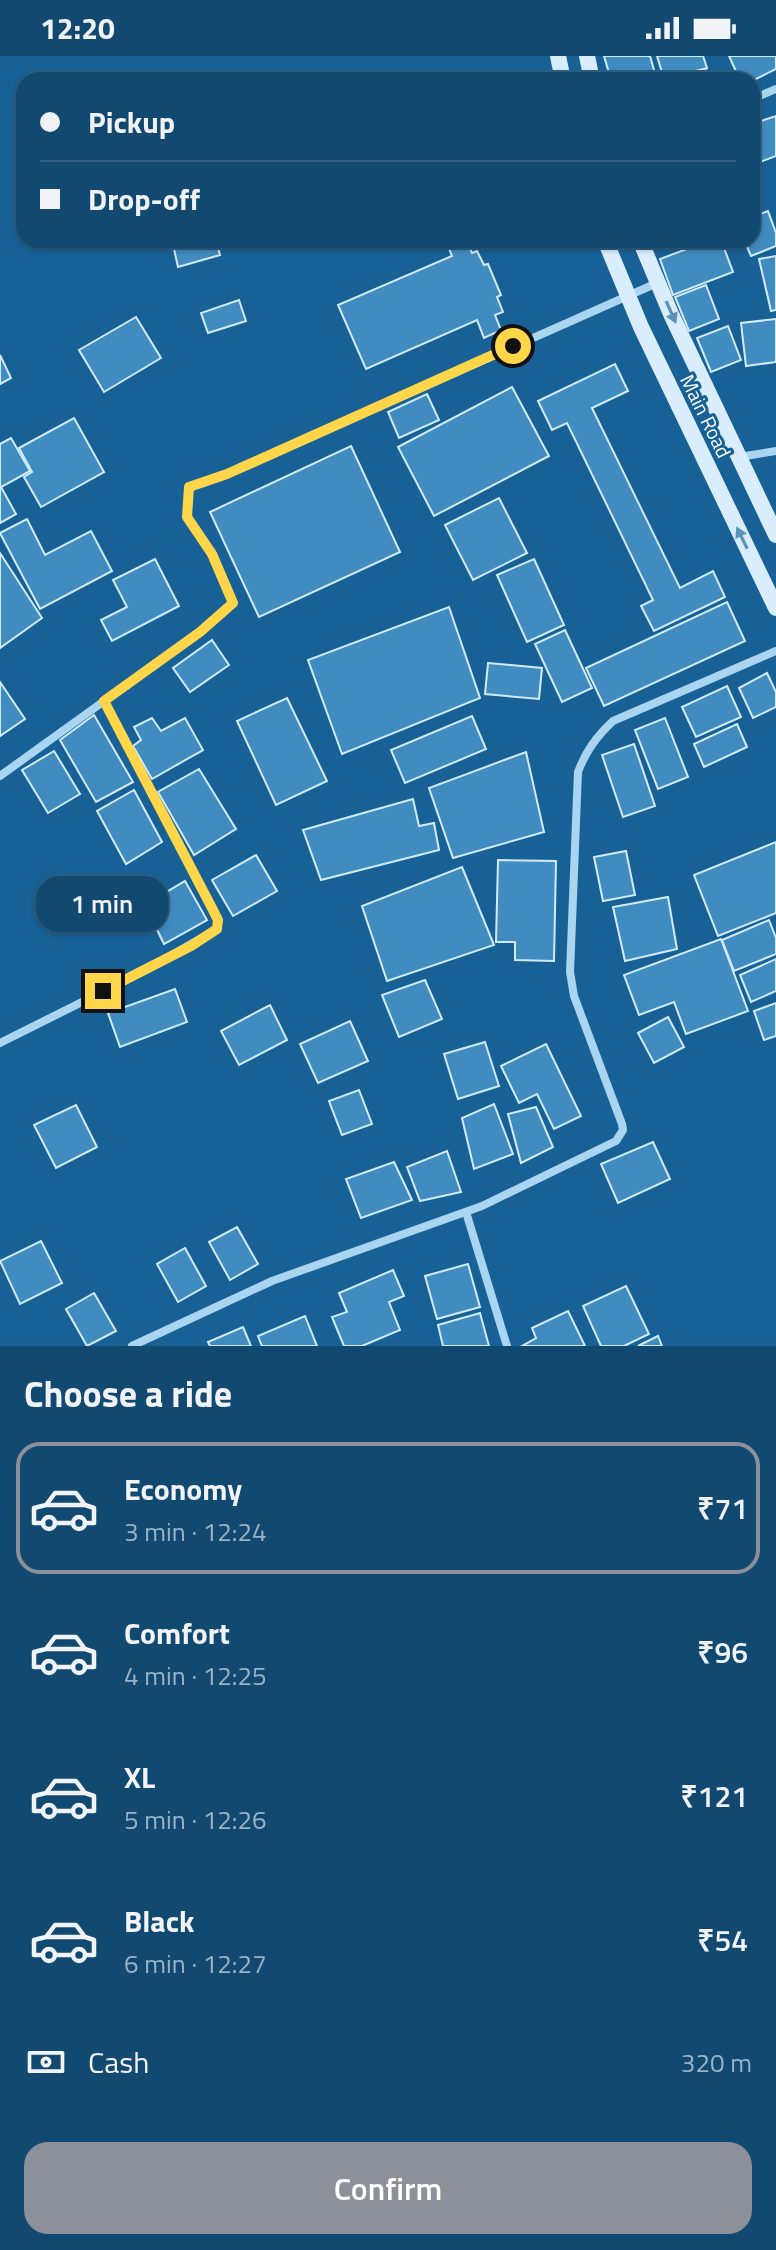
<!DOCTYPE html>
<html lang="en">
<head>
<meta charset="utf-8">
<style>
  :root { --surface:#114971; --page:#1e5379; --text:#f1f3f6; --muted:#9cb2c3; --line:#306184; --accent:#8c9099 }
  body { margin:0; font-family:"Titillium Web",sans-serif; background:var(--page); color:var(--text); height:100vh; display:flex; flex-direction:column; font-size:30px; white-space:nowrap }
  * { box-sizing:border-box; margin:0 }
  p { font-size:26px; color:var(--muted) }
  .icon { flex:none; width:44px; height:44px; fill:none; stroke:currentColor; stroke-width:2; stroke-linecap:round; stroke-linejoin:round }
  .map { position:relative; height:1290px; overflow:hidden }
  .side { display:flex; flex-direction:column; background:var(--surface); flex:1 }
  .side>* { flex:none }
  .guide { position:absolute; left:16px; top:16px; width:744px; height:176px; border-radius:24px; box-shadow:0 2px 6px #0004,0 0 0 2px var(--line); display:grid; align-content:center; height:176px; padding:0 24px; background:var(--surface) }
  .end { position:absolute; width:36px; height:36px; margin:-18px; border:10px solid #ffd54a; background:#111; box-shadow:0 0 0 4px #111 }
  .from { border-radius:50% }
  .bubble { position:absolute; height:56px; border-radius:24px; background:var(--surface); box-shadow:0 2px 6px #0004,0 0 0 2px var(--line); font-size:26px; font-weight:600; line-height:56px; text-align:center }
  .guide b { display:flex; align-items:center; gap:28px; height:76px; font-size:30px }
  .guide b+b { border-top:2px solid var(--line) }
  .guide i { width:20px; height:20px; background:var(--text) }
  ul { padding:0; list-style:none }
  li { display:flex; align-items:center; gap:24px; height:132px; margin:0 16px 12px; padding:0 8px; border:4px solid transparent; border-radius:24px }
  li div { flex:1 }
  li b { display:block; font-size:30px }
  li em { font-style:normal; font-weight:600 }
  li.selected { border-color:var(--accent) }
  li>.icon { width:72px; height:72px; stroke-width:1.5 }
  h2 { padding:0 24px; font-size:36px; line-height:96px }
  .pay { display:flex; align-items:center; gap:20px; height:88px; padding:0 24px; font-size:30px }
  .pay p { margin-inline-start:auto }
  .button { display:flex; gap:16px; margin-top:auto; padding:16px 24px }
  .button a { flex:1; height:92px; border-radius:24px; background:var(--accent); color:#fff; font-size:32px; font-weight:600; line-height:92px; text-align:center }
  .status { display:flex; justify-content:space-between; align-items:center; height:56px; padding:0 40px; background:var(--surface); direction:ltr }
  .status svg { height:22px; fill:currentColor }
  .map>svg:first-child { display:block }
</style>
</head>
<body>
<div class="status"><b>12:20</b><svg viewBox="0 0 49 12"><path d="M0 12V9h3v3zM5 12V6h3v6zM10 12V3h3v9zM15 12V0h3v12zM26 1h20v11H26zM47 4h2v5h-2z"/></svg></div>
<div class="map">
<svg width="776" height="1290" viewBox="0 0 776 1290">
  <rect width="100%" height="100%" fill="#176197"/>
  <g fill="#408bbf" stroke="#d2ebfc" stroke-width="2">
    <path d="M604,0H650L656,21L611,24Z"/>
    <path d="M657,0H703L707,12L664,23Z"/>
    <path d="M729,0H776V13L752,25L740,24Z"/>
    <path d="M706,14L709,24H669Z"/>
    <path d="M776,60V100L752,109V68Z"/>
    <path d="M768,155L776,177V190L751,200L744,184H752V161Z"/>
    <path d="M172,184H216L220,199L178,211Z"/>
    <path d="M466,184L472,197L477,195L484,209L488,208L501,239L497,241L503,256L495,259L501,274L484,282L477,264L366,313L338,249L452,200L446,185Z"/>
    <path d="M666,184H693L670,193Z"/>
    <path d="M711,184H721L733,216L673,239L660,203Z"/>
    <path d="M776,200V254L771,255L759,203Z"/>
    <path d="M706,229L719,263L689,275L675,241Z"/>
    <path d="M239,244L246,265L208,277L201,257Z"/>
    <path d="M136,261L161,302L104,336L79,294Z"/>
    <path d="M776,263V306L746,310L741,267Z"/>
    <path d="M728,270L741,304L711,316L697,282Z"/>
    <path d="M0,299L11,322L0,328Z"/>
    <path d="M615,308L628,335L592,352L680,532L713,515L725,541L654,575L641,550L653,544L567,367L552,374L538,345Z"/>
    <path d="M512,331L549,400L434,460L398,391Z"/>
    <path d="M427,338L439,364L399,382L388,356Z"/>
    <path d="M74,362L104,416L41,451L24,421L32,416L19,392Z"/>
    <path d="M11,382L30,415L1,431L16,458L0,467V388Z"/>
    <path d="M351,390L400,496L259,561L210,456Z"/>
    <path d="M499,442L527,497L473,524L445,469Z"/>
    <path d="M27,463L45,499L91,475L112,515L40,553L0,477Z"/>
    <path d="M0,497L42,562L0,592Z"/>
    <path d="M155,503L179,550L112,585L101,564L127,551L113,524Z"/>
    <path d="M534,503L564,569L527,586L497,519Z"/>
    <path d="M727,546L745,585L604,650L586,612Z"/>
    <path d="M449,551L480,642L342,698L308,604Z"/>
    <path d="M565,574L592,632L562,646L535,588Z"/>
    <path d="M212,584L229,609L190,636L173,612Z"/>
    <path d="M488,607L542,612L539,643L485,638Z"/>
    <path d="M767,617L776,636V651L753,662L739,632Z"/>
    <path d="M0,626L25,663L0,680Z"/>
    <path d="M727,630L741,661L696,681L682,651Z"/>
    <path d="M287,642L327,725L276,749L237,665Z"/>
    <path d="M94,659L133,726L96,746L60,684Z"/>
    <path d="M472,660L486,693L405,727L391,694Z"/>
    <path d="M152,662L161,675L185,662L203,694L152,723L133,690L141,684L134,671Z"/>
    <path d="M665,662L688,721L658,733L635,674Z"/>
    <path d="M737,668L747,691L704,711L694,688Z"/>
    <path d="M634,688L655,750L623,761L602,699Z"/>
    <path d="M54,695L80,738L48,757L22,714Z"/>
    <path d="M526,696L544,776L453,802L429,732Z"/>
    <path d="M199,713L236,773L194,799L158,736Z"/>
    <path d="M134,734L162,786L126,808L97,755Z"/>
    <path d="M413,743L419,770L434,767L439,794L321,824L303,774Z"/>
    <path d="M776,786V857L718,880L694,819Z"/>
    <path d="M626,795L635,839L603,845L594,801Z"/>
    <path d="M256,799L277,835L233,860L212,824Z"/>
    <path d="M498,804L556,805L554,905L515,904V886H496Z"/>
    <path d="M462,811L494,889L387,925L362,850Z"/>
    <path d="M185,825L207,864L164,888L145,849Z"/>
    <path d="M668,841L677,893L625,905L613,851Z"/>
    <path d="M769,864L776,882V898L734,915L722,884Z"/>
    <path d="M721,883L748,955L686,978L674,946L639,959L624,919Z"/>
    <path d="M776,903V935L751,946L740,919Z"/>
    <path d="M425,924L442,963L399,981L382,939Z"/>
    <path d="M175,933L187,966L120,991L108,957Z"/>
    <path d="M776,947V980L764,984L754,955Z"/>
    <path d="M270,949L287,984L239,1009L221,975Z"/>
    <path d="M668,961L684,991L654,1007L638,977Z"/>
    <path d="M350,965L368,1005L318,1027L300,988Z"/>
    <path d="M485,986L499,1030L458,1043L444,998Z"/>
    <path d="M546,988L581,1060L554,1073L537,1038L519,1047L501,1010Z"/>
    <path d="M359,1034L372,1068L342,1079L329,1045Z"/>
    <path d="M494,1048L513,1098L474,1113L462,1062Z"/>
    <path d="M76,1049L97,1091L56,1112L34,1069Z"/>
    <path d="M536,1051L553,1091L521,1107L508,1058Z"/>
    <path d="M653,1086L670,1123L618,1147L601,1108Z"/>
    <path d="M447,1095L461,1136L420,1145L407,1111Z"/>
    <path d="M394,1106L412,1144L361,1162L346,1123Z"/>
    <path d="M237,1171L258,1208L230,1224L209,1186Z"/>
    <path d="M41,1185L62,1227L20,1248L0,1205Z"/>
    <path d="M185,1192L206,1230L178,1246L157,1208Z"/>
    <path d="M468,1208L480,1251L437,1263L425,1220Z"/>
    <path d="M393,1214L404,1240L389,1246L400,1274L362,1290H344L332,1261L347,1256L339,1237Z"/>
    <path d="M626,1230L649,1278L624,1290H601L583,1250Z"/>
    <path d="M94,1237L116,1275L87,1290L66,1253Z"/>
    <path d="M568,1255L585,1290H522L536,1282L532,1272Z"/>
    <path d="M480,1257L489,1290H443L438,1269Z"/>
    <path d="M305,1260L317,1290H262L258,1280Z"/>
    <path d="M243,1271L251,1290H210L208,1286Z"/>
    <path d="M658,1280L662,1290H638Z"/>
  </g>
  <g fill="none" stroke-linecap="round" stroke-linejoin="round">
    <g stroke="#aad5f1" stroke-width="8">
      <path d="M752,43L776,33"/>
      <path d="M739,401L776,395"/>
      <path d="M0,720L200,576L233,547L212,498L187,461L189,431L227,418L657,227"/>
      <path d="M0,987L146,914L217,873L218,864L213,854L104,645"/>
      <path d="M466,1156L507,1290"/>
      <path d="M132,1290L272,1225L482,1150L616,1085L623,1074L622,1068L574,940L570,916L578,716C586,695 596,681 613,665L776,595"/>
    </g>
    <g stroke="#d9edfc" stroke-width="16">
      <path d="M558,0L563,24"/>
      <path d="M587,0L592,24"/>
      <path d="M605,184L641,271L776,552"/>
      <path d="M640,184L671,258L776,479"/>
    </g>
  </g>
  <defs><path id="oneway-solid" d="M-6-.8H1V-3.2L6.5 0L1 3.2V.8H-6Z" transform="scale(2)"/></defs>
  <g fill="#5b92ba">
    <use href="#oneway-solid" transform="translate(671 256) rotate(66)"/>
    <use href="#oneway-solid" transform="translate(742 482) rotate(-116)"/>
  </g>
  <g fill="none" stroke-linecap="round" stroke-linejoin="round">
    <path stroke="#ffd54a" stroke-width="10" d="M103,935L191,890L217,873L218,864L213,854L104,645L200,576L233,547L212,498L187,461L189,431L227,418L513,290"/>
  </g>
  <g text-anchor="middle" dominant-baseline="central" stroke-width="6" stroke-linejoin="round" paint-order="stroke">
    <g font-size="20" fill="#fff" stroke="#176197">
      <text transform="translate(706 360) rotate(64)">Main Road</text>
    </g>
  </g>
</svg>
<i class="end from" style="left:513px;top:290px"></i>
<i class="end" style="left:103px;top:935px"></i>
<div class="bubble" style="left:36px;top:820px;width:132px">1 min</div>
<div class="guide">
<b><i class="from"></i>Pickup</b>
<b><i></i>Drop-off</b>
</div>
</div>
<section class="side">
<h2>Choose a ride</h2>
<ul>
<li class="selected"><svg class="icon" aria-label="car" viewBox="0 0 24 24"><path d="M5 17H2v-5l4-1 3-4h7l3 4 3 1v5h-3M9 17h6M6 11h13"/><circle cx="7" cy="17" r="2"/><circle cx="17" cy="17" r="2"/></svg><div><b>Economy</b><p>3 min · 12:24</p></div><em>₹71</em></li>
<li><svg class="icon" aria-label="car" viewBox="0 0 24 24"><path d="M5 17H2v-5l4-1 3-4h7l3 4 3 1v5h-3M9 17h6M6 11h13"/><circle cx="7" cy="17" r="2"/><circle cx="17" cy="17" r="2"/></svg><div><b>Comfort</b><p>4 min · 12:25</p></div><em>₹96</em></li>
<li><svg class="icon" aria-label="car" viewBox="0 0 24 24"><path d="M5 17H2v-5l4-1 3-4h7l3 4 3 1v5h-3M9 17h6M6 11h13"/><circle cx="7" cy="17" r="2"/><circle cx="17" cy="17" r="2"/></svg><div><b>XL</b><p>5 min · 12:26</p></div><em>₹121</em></li>
<li><svg class="icon" aria-label="car" viewBox="0 0 24 24"><path d="M5 17H2v-5l4-1 3-4h7l3 4 3 1v5h-3M9 17h6M6 11h13"/><circle cx="7" cy="17" r="2"/><circle cx="17" cy="17" r="2"/></svg><div><b>Black</b><p>6 min · 12:27</p></div><em>₹54</em></li>
</ul>
<div class="pay"><svg class="icon" aria-label="cash" viewBox="0 0 24 24"><path d="M3 7h18v10H3z"/><circle cx="12" cy="12" r="2"/></svg>Cash<p>320 m</p></div>
<div class="button"><a>Confirm</a></div>
</section>
</body>
</html>
